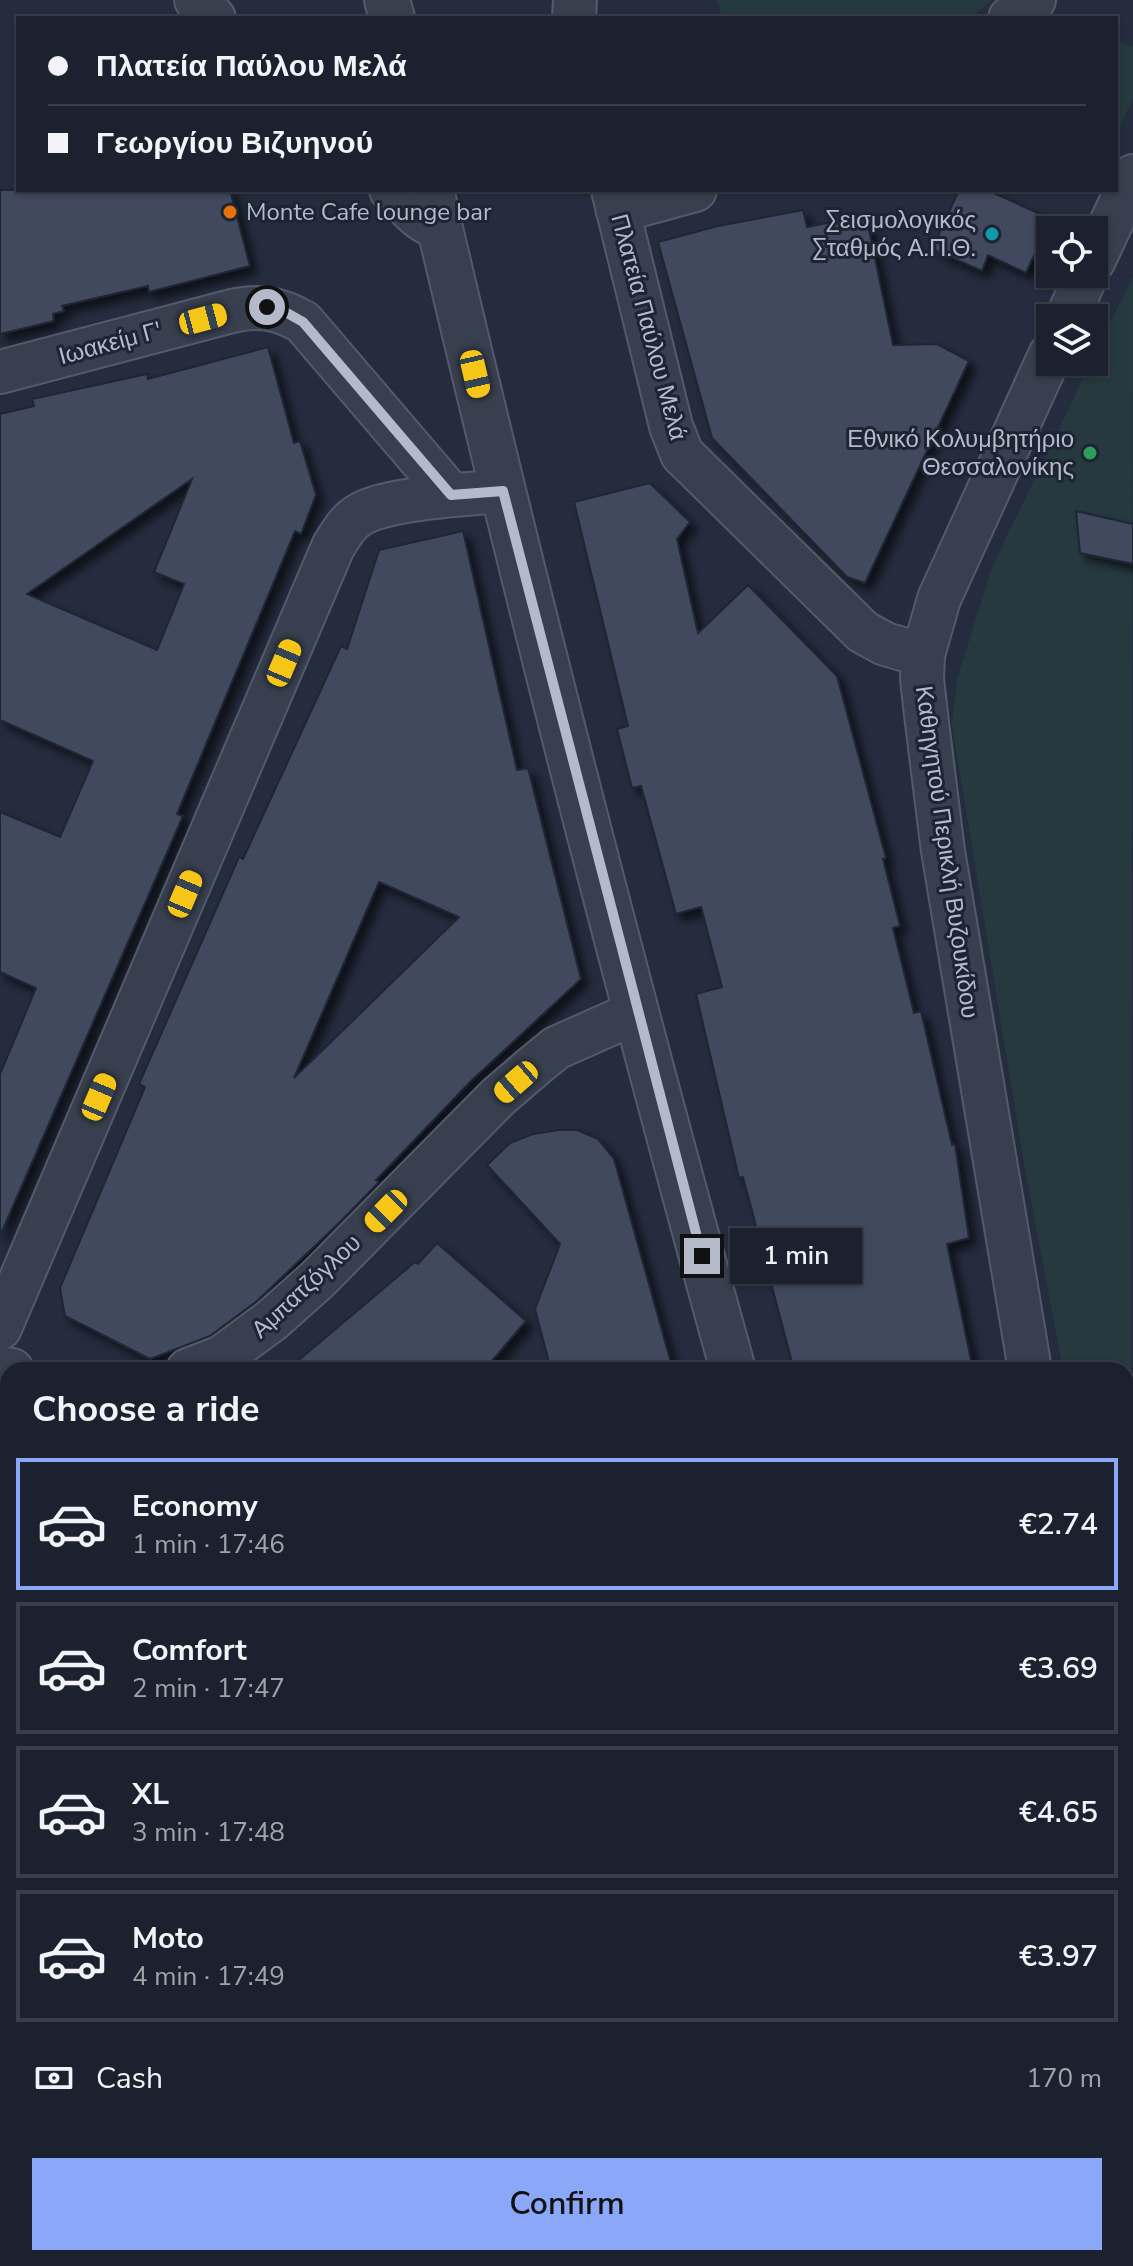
<!DOCTYPE html>
<html lang="en">
<head>
<meta charset="utf-8">
<style>
  :root { --surface:#1b212e; --page:#282e3a; --text:#f1f3f6; --muted:#a0a3aa; --line:#393e4a; --accent:#8ba7f7 }
  body { margin:0; font-family:"Nunito Sans",sans-serif; background:var(--page); color:var(--text); height:100vh; display:flex; flex-direction:column; font-size:30px; white-space:nowrap }
  * { box-sizing:border-box; margin:0 }
  p { font-size:26px; color:var(--muted) }
  .icon { flex:none; width:44px; height:44px; fill:none; stroke:currentColor; stroke-width:2; stroke-linecap:round; stroke-linejoin:round }
  .map { position:relative; flex:1; overflow:hidden }
  .panel { position:absolute; left:0px; top:1362px; width:1134px; height:904px; display:flex; flex-direction:column; background:var(--surface); border-radius:24px 24px 0 0; box-shadow:0 2px 6px #0004,0 0 0 2px var(--line) }
  .panel>* { flex:none }
  .top-card { position:absolute; left:16px; top:16px; width:1102px; height:176px; border-radius:0px; box-shadow:0 2px 6px #0004,0 0 0 2px var(--line); display:grid; align-content:center; height:176px; padding:0 32px; background:var(--surface) }
  .fabs { position:absolute; left:1036px; top:216px; display:grid; gap:16px }
  .fabs a { display:grid; place-items:center; width:72px; height:72px; border-radius:0px; background:var(--surface); box-shadow:0 2px 6px #0004,0 0 0 2px var(--line); font-size:40px }
  .end { position:absolute; width:36px; height:36px; margin:-18px; border:10px solid #b4bac9; background:#111; box-shadow:0 0 0 4px #111 }
  .from { border-radius:50% }
  .bubble { position:absolute; height:56px; border-radius:0px; background:var(--surface); box-shadow:0 2px 6px #0004,0 0 0 2px var(--line); font-size:26px; font-weight:600; line-height:56px; text-align:center }
  .car { position:absolute; width:24px; height:48px; margin:-24px -12px; border-radius:10px; box-shadow:0 0 6px 2px #0007; background:linear-gradient(#f5c518 24%,#345 0 40%,#f5c518 0 76%,#345 0 86%,#f5c518 0) }
  .top-card b { display:flex; align-items:center; gap:28px; height:76px; font-size:30px }
  .top-card b+b { border-top:2px solid var(--line) }
  .top-card i { width:20px; height:20px; background:var(--text) }
  ul { padding:0; list-style:none }
  li { display:flex; align-items:center; gap:24px; height:132px; margin:0 16px 12px; padding:0 16px; border:4px solid var(--line); border-radius:0px }
  li div { flex:1 }
  li b { display:block; font-size:30px }
  li em { font-style:normal; font-weight:600 }
  li.on { border-color:var(--accent) }
  li>.icon { width:72px; height:72px; stroke-width:1.5 }
  h2 { padding:0 32px; font-size:36px; line-height:96px }
  .pay { display:flex; align-items:center; gap:20px; height:88px; padding:0 32px; font-size:30px }
  .pay p { margin-inline-start:auto }
  .primary-button { display:flex; gap:16px; margin-top:auto; padding:16px 32px }
  .primary-button a { flex:1; height:92px; border-radius:0px; background:var(--accent); color:#111; font-size:32px; font-weight:600; line-height:92px; text-align:center }
  .map>svg:first-child { display:block }
</style>
</head>
<body>
<div class="map">
<svg width="1133" height="2266" viewBox="0 0 1133 2266">
  <defs>
    <filter id="shadow"><feDropShadow dx="7" dy="7" stdDeviation="4" flood-color="#0009"/></filter>
  </defs>
  <rect width="100%" height="100%" fill="#242c3e"/>
  <g fill="#26393f">
    <path d="M717,0H992L970,18H722Z"/>
    <path d="M1116,40L1133,47V99L1116,135Z"/>
    <path d="M1133,276L1131,1481L1133,1682L1126,1670V1370H1063L1025,1169L952,725L957,679L992,567L1091,362H1094V356Z"/>
  </g>
  <g fill="#404a5d" stroke="#1f2635" stroke-width="2" fill-rule="evenodd" filter="url(#shadow)">
    <path d="M0,190H230L250,266L149,292L148,286L62,306L64,311L53,314L54,321L0,334Z"/>
    <path d="M959,190H987L1051,219L1026,273L988,255L982,271L932,249Z"/>
    <path d="M803,210L807,227L866,215L893,345L937,344L969,361L865,583L847,577L712,438L658,242L718,226Z"/>
    <path d="M268,347L294,443L300,441L316,495L314,500L301,534L295,531L177,814L183,816L0,1236V1074L36,988L0,972V812L60,837L93,761L0,720V414L34,406L32,399L147,374L148,379ZM192,479L154,572L184,584L157,650L27,594Z"/>
    <path d="M650,483L690,522L677,539L698,633L748,585L837,676L886,858L883,859L900,926L893,928L914,1013L921,1011L952,1145L955,1144L969,1238L947,1244L973,1370H794L743,1177L739,1178L696,994L722,987L701,907L676,914L641,786L632,788L617,729L628,726L574,502Z"/>
    <path d="M1076,511L1133,524V564L1080,553Z"/>
    <path d="M463,531L517,770L528,768L581,979L470,1082L376,1180L379,1182L340,1222L257,1301L210,1336L150,1359L65,1316L60,1288L145,1087L139,1084L239,857L243,859L341,646L347,649L379,550ZM379,882L459,917L294,1078Z"/>
    <path d="M559,1130H577L598,1139L614,1159L673,1370H551L535,1309L560,1244L487,1165L510,1143L533,1134Z"/>
    <path d="M437,1243L526,1321L484,1370H287L415,1262L418,1264Z"/>
  </g>
  <g fill="none" stroke-linecap="round" stroke-linejoin="round">
    <g stroke="#535a69" stroke-width="46">
      <g id="minor">
        <path d="M196,0L214,18"/>
        <path d="M574,18L575,0"/>
        <path d="M1010,18L1034,0"/>
        <path d="M391,190C406,204 420,223 440,228"/>
        <path d="M613,190L671,426L682,454L863,632L885,644L923,655"/>
        <path d="M618,211L695,190"/>
        <path d="M1094,260L1133,176"/>
        <path d="M1067,318L1087,274"/>
        <path d="M0,372L232,311C259,305 279,308 303,322L451,495"/>
        <path d="M0,1328L333,547C341,534 347,522 361,514C389,498 469,494 503,491"/>
        <path d="M0,1368L12,1370"/>
        <path d="M188,1370L222,1357L272,1320L318,1279L498,1097L534,1066L556,1048L637,1012"/>
        <path d="M1030,1370L943,851L927,723L922,679L923,655L939,599L1050,355"/>
        <path d="M1126,1748L1133,1763"/>
        <path d="M0,1756L8,1757"/>
        <path d="M140,2258L152,2266"/>
        <path d="M456,2258L469,2266"/>
        <path d="M798,2258V2266"/>
        <path d="M506,2266L512,2258"/>
      </g>
    </g>
    <g stroke="#535a69" stroke-width="48">
      <g id="tertiary">
        <path d="M387,0L392,18"/>
        <path d="M431,190C523,585 625,979 733,1370"/>
        <path d="M1126,2253L1133,2264"/>
      </g>
    </g>
    <use href="#minor" stroke="#383f4e" stroke-width="42"/>
    <use href="#tertiary" stroke="#383f4e" stroke-width="44"/>
  </g>
  <g fill="none" stroke-linecap="round" stroke-linejoin="round">
    <path stroke="#b4bac9" stroke-width="10" d="M267,307L287,313L303,322L451,495L503,491L702,1256"/>
  </g>
  <circle fill="#e8710a" stroke="#1d2433" stroke-width="3" cx="230" cy="212" r="8"/>
  <circle fill="#0f9aa8" stroke="#1d2433" stroke-width="3" cx="992" cy="234" r="8"/>
  <circle fill="#2e9e5b" stroke="#1d2433" stroke-width="3" cx="1090" cy="453" r="8"/>
  <g text-anchor="middle" dominant-baseline="central" stroke-width="6" stroke-linejoin="round" paint-order="stroke">
    <g font-size="24" fill="#b4bac9" stroke="#1d2433" text-anchor="end">
      <text x="246" y="212" text-anchor="start">Monte Cafe lounge bar</text>
      <text x="976" y="220">Σεισμολογικός<tspan x="976" dy="28">Σταθμός Α.Π.Θ.</tspan></text>
      <text x="1074" y="439">Εθνικό Κολυμβητήριο<tspan x="1074" dy="28">Θεσσαλονίκης</tspan></text>
    </g>
    <g font-size="24" fill="#b4bac9" stroke="#1d2433">
      <text transform="translate(649 327) rotate(75)">Πλατεία Παύλου Μελά</text>
      <text transform="translate(110 343) rotate(-15)">Ιωακείμ Γ'</text>
      <text transform="translate(947 852) rotate(82)">Καθηγητού Περικλή Βυζουκίδου</text>
      <text transform="translate(306 1286) rotate(-43)">Αμπατζόγλου</text>
    </g>
  </g>
</svg>
<div class="fabs">
<a><svg class="icon" aria-label="locate" viewBox="0 0 24 24"><circle cx="12" cy="12" r="6"/><path d="M12 2v4M12 18v4M2 12h4M18 12h4"/></svg></a>
<a><svg class="icon" aria-label="layers" viewBox="0 0 24 24"><path d="M12 4l9 5-9 5-9-5zM3 14l9 5 9-5"/></svg></a>
</div>
<i class="end from" style="left:267px;top:307px"></i>
<i class="end" style="left:702px;top:1256px"></i>
<div class="bubble" style="left:730px;top:1228px;width:132px">1 min</div>
<i class="car" style="left:203px;top:319px;rotate:75deg"></i>
<i class="car" style="left:475px;top:374px;rotate:167deg"></i>
<i class="car" style="left:284px;top:663px;rotate:23deg"></i>
<i class="car" style="left:185px;top:894px;rotate:23deg"></i>
<i class="car" style="left:516px;top:1082px;rotate:229deg"></i>
<i class="car" style="left:99px;top:1097px;rotate:23deg"></i>
<i class="car" style="left:386px;top:1211px;rotate:225deg"></i>
<div class="top-card">
<b><i class="from"></i>Πλατεία Παύλου Μελά</b>
<b><i></i>Γεωργίου Βιζυηνού</b>
</div>
<section class="panel">
<h2>Choose a ride</h2>
<ul>
<li class="on"><svg class="icon" aria-label="car" viewBox="0 0 24 24"><path d="M5 17H2v-5l4-1 3-4h7l3 4 3 1v5h-3M9 17h6M6 11h13"/><circle cx="7" cy="17" r="2"/><circle cx="17" cy="17" r="2"/></svg><div><b>Economy</b><p>1 min · 17:46</p></div><em>€2.74</em></li>
<li><svg class="icon" aria-label="car" viewBox="0 0 24 24"><path d="M5 17H2v-5l4-1 3-4h7l3 4 3 1v5h-3M9 17h6M6 11h13"/><circle cx="7" cy="17" r="2"/><circle cx="17" cy="17" r="2"/></svg><div><b>Comfort</b><p>2 min · 17:47</p></div><em>€3.69</em></li>
<li><svg class="icon" aria-label="car" viewBox="0 0 24 24"><path d="M5 17H2v-5l4-1 3-4h7l3 4 3 1v5h-3M9 17h6M6 11h13"/><circle cx="7" cy="17" r="2"/><circle cx="17" cy="17" r="2"/></svg><div><b>XL</b><p>3 min · 17:48</p></div><em>€4.65</em></li>
<li><svg class="icon" aria-label="car" viewBox="0 0 24 24"><path d="M5 17H2v-5l4-1 3-4h7l3 4 3 1v5h-3M9 17h6M6 11h13"/><circle cx="7" cy="17" r="2"/><circle cx="17" cy="17" r="2"/></svg><div><b>Moto</b><p>4 min · 17:49</p></div><em>€3.97</em></li>
</ul>
<div class="pay"><svg class="icon" aria-label="cash" viewBox="0 0 24 24"><path d="M3 7h18v10H3z"/><circle cx="12" cy="12" r="2"/></svg>Cash<p>170 m</p></div>
<div class="primary-button"><a>Confirm</a></div>
</section>
</div>
</body>
</html>
